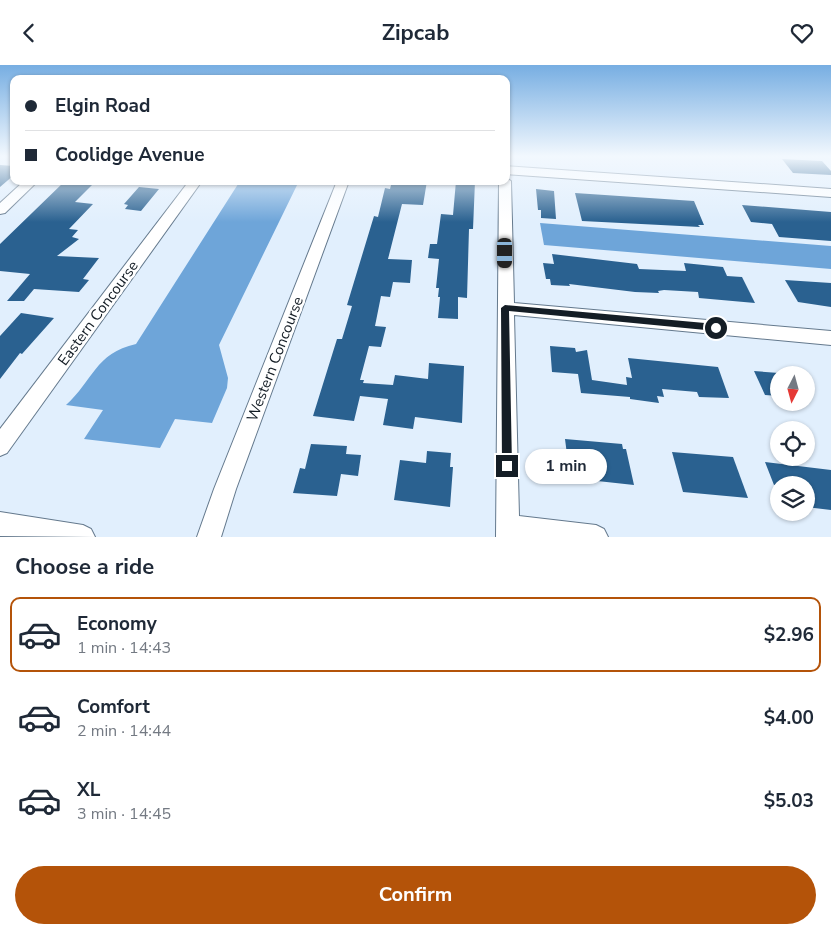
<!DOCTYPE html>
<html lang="en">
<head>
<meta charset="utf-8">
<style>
  :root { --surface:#fff; --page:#f6f6f7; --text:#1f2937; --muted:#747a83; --line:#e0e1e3; --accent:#b45309 }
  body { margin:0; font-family:"Nunito Sans",sans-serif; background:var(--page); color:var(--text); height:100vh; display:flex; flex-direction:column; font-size:19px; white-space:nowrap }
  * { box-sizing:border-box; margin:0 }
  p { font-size:16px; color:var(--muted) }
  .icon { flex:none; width:28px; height:28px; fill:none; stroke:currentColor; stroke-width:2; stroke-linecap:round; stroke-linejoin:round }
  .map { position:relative; height:472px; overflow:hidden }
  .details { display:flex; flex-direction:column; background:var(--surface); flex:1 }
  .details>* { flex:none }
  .banner { position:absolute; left:10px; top:10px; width:500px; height:110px; border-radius:10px; box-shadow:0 1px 4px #0004; display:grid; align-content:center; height:110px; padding:0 15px; background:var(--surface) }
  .needle { width:32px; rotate:186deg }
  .fabs { position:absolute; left:770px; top:301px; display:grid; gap:10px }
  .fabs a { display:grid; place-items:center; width:45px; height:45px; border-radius:50%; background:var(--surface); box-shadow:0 1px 4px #0004; font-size:25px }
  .end { position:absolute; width:22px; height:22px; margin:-11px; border:6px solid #141d25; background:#fff; box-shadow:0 0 0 2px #fff }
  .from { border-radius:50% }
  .bubble { position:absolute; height:35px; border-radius:18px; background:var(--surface); box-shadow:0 1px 4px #0004; font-size:16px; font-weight:700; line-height:35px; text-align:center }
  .car { position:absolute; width:15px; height:30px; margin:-15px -8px; border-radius:6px; box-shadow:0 0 4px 1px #0007; background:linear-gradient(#222 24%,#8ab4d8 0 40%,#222 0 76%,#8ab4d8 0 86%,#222 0) }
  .banner b { display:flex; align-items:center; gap:18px; height:48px; font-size:19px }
  .banner b+b { border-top:1px solid var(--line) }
  .banner i { width:12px; height:12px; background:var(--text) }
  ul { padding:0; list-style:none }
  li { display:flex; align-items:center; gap:15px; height:75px; margin:0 10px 8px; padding:0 5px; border:2px solid transparent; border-radius:10px }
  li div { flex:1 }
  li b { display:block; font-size:19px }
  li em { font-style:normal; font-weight:700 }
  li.active { border-color:var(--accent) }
  li>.icon { width:45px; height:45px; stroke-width:1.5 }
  h2 { padding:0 15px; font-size:22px; line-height:60px }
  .button { display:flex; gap:10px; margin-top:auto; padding:10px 15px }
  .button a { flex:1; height:58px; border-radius:30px; background:var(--accent); color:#fff; font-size:20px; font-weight:700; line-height:58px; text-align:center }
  header { display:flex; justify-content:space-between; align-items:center; height:65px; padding:0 15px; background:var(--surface); font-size:22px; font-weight:700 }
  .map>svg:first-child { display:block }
</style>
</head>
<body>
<header><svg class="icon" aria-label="back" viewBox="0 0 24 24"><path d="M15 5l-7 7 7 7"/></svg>Zipcab<svg class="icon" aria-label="heart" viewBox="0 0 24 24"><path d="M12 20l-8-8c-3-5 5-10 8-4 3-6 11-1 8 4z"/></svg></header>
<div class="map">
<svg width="831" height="472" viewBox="0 0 831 472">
  <rect width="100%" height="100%" fill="#e1effd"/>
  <g fill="#6ea5d9">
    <path d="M240,116H299L219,280L228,313L227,323L212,358L175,354L160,383L84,374L103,345L66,340C93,316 95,288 136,279Z"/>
    <path d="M540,158L831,181V204L544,180Z"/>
  </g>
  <g fill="#2a6190">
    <path d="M782,94L822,96L831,106V110L793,108Z"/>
    <path d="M0,100L14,101V110L0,122Z"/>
    <path d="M65,116H96L75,137L93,139L69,164L78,165L72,172L79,174L57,191L99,193L83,214L89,215L79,227L34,224L24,236H7L30,209L0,206V179Z"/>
    <path d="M392,116H427L423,140L402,139L388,194L412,195L410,218L393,217L390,232L381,231L375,261L386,262L381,282L369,281L360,315H364L363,318L393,320L395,310L428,314L429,298L464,301L462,358L415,352L413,364L383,360L388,334L360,331L354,356L313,351L337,274H342L352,241L347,240L374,151L378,152L385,123L390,124Z"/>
    <path d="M456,116H475L473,164H469L467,233L458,232V254L438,253L440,232H438L439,223H436L439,194L428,193L430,179H437L441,149L453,150Z"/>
    <path d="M139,122L159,124L141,146L125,144L128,140L124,139Z"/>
    <path d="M536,124L554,126L556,154L541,153V145H538Z"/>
    <path d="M575,128L694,136L704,160H698L700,162L582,156Z"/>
    <path d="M742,140L831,147V176L779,172L772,159L751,157Z"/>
    <path d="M552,189L637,199L639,204L686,206L684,198L723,202L727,211L742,212L755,238L699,233L698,227L664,225L658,226L659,228L635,227L569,219L570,221L551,220L550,214H546L543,198L554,199Z"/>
    <path d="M785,215L831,218V242L798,237Z"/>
    <path d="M21,248L54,253L22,289L20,288L0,314V271Z"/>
    <path d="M550,281L575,283L576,287L587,285L592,315L627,320L626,312L632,313L628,293L718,302L729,333L699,332L697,327L662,324L664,332L657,331L659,338L630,334V332L581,328L578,309L552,307Z"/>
    <path d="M754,306L779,308V331L765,330Z"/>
    <path d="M565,374L622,379L623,384H626L634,420L570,413Z"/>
    <path d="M311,379L347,381L346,389L361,390L358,411L341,409L337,431L293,428L300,403L305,404Z"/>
    <path d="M427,386L451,388L450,402H453L450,442L394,435L400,395L426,398Z"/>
    <path d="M672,387L733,392L748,433L683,427Z"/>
    <path d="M765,397L831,405V445L806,442V420H774Z"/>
  </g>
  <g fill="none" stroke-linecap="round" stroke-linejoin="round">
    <g stroke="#64798d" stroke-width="2">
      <g id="minor">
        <path d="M506,101L831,124V132L506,109Z"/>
        <path d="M506,113L511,116L514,238L831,266V280L514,250L519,451L596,460L604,464L608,472H496L499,116H506Z"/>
        <path d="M24,116H38L5,148L0,149V138Z"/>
        <path d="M189,116H202L7,388L0,391V364Z"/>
        <path d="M337,116H349L236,424L221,472H197L214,424Z"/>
        <path d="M0,447L83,460L91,464L95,472L0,471Z"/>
      </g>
    </g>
    <use href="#minor" fill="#fff" fill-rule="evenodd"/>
  </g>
  <linearGradient id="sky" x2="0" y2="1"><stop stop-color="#77aee2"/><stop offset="0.58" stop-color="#f2f8fe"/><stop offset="1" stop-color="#f2f8fe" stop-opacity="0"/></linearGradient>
  <rect width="831" height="157" fill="url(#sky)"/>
  <path fill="#141d25" d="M505,240L716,259L720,263L716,266L509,246L512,401L511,405L507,407L503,405L502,401L501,243Z"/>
  <g text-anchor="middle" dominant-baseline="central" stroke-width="5" stroke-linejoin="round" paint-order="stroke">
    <g font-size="15" fill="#141d25" stroke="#fff">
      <text transform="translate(98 248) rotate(-54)">Eastern Concourse</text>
      <text transform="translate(275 294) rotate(-69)">Western Concourse</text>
    </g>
  </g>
</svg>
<div class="fabs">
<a><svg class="needle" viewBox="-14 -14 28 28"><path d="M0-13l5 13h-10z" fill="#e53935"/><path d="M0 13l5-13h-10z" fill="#747a83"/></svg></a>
<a><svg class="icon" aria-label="locate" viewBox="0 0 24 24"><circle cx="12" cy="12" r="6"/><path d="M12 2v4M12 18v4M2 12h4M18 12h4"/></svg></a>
<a><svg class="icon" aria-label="layers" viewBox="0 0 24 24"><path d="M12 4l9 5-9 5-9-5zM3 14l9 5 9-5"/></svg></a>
</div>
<i class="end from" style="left:716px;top:263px"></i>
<i class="end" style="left:507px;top:401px"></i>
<div class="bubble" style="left:525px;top:384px;width:82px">1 min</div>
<i class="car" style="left:505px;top:188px;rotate:180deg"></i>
<div class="banner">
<b><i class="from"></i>Elgin Road</b>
<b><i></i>Coolidge Avenue</b>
</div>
</div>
<section class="details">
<h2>Choose a ride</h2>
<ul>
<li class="active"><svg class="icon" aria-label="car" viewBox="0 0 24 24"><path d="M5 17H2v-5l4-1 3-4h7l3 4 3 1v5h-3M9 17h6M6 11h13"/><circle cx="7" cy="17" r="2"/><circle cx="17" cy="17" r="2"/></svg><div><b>Economy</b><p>1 min · 14:43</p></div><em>$2.96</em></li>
<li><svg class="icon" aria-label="car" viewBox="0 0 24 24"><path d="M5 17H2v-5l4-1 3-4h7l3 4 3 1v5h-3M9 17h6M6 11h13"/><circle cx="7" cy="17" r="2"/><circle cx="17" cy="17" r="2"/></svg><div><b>Comfort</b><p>2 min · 14:44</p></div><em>$4.00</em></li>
<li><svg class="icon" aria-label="car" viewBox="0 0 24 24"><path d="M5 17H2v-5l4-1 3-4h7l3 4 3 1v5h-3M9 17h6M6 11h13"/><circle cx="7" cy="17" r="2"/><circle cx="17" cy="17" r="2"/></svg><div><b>XL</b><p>3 min · 14:45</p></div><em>$5.03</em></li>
</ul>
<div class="button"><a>Confirm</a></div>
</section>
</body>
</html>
